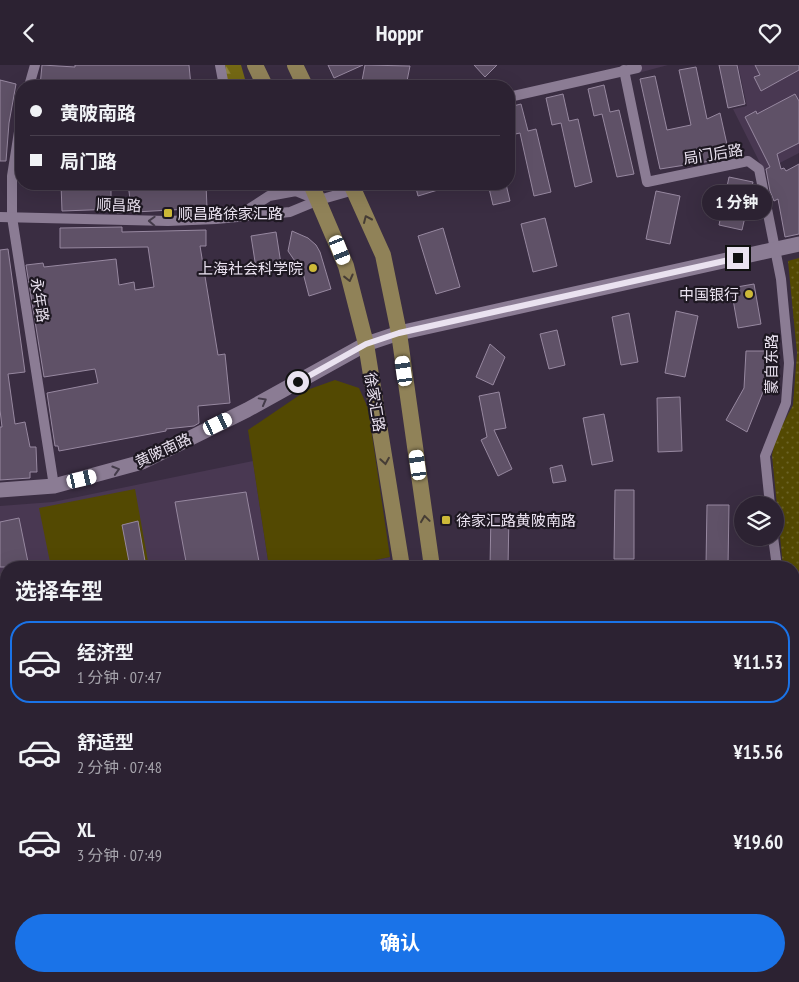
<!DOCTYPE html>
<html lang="zh">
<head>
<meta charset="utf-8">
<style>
  :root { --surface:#2c2232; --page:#342a3a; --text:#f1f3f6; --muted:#a6a4ac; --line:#483f4d; --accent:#1a73e8 }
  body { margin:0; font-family:"PT Sans Narrow","Noto Sans SC",sans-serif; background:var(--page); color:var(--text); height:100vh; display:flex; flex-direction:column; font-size:19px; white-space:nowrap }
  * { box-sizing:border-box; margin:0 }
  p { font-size:16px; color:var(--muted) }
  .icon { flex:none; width:28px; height:28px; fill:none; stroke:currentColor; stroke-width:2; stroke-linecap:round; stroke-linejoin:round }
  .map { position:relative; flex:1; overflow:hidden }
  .sheet { position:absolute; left:0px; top:496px; width:800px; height:421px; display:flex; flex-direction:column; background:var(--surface); border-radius:20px 20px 0 0; box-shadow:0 5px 20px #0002,0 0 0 1px var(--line) }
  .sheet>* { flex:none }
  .hud { position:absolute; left:15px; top:15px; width:500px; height:110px; border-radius:20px; box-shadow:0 5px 20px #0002,0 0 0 1px var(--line); display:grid; align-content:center; height:110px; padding:0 15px; background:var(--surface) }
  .controls { position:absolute; left:734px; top:431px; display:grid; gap:10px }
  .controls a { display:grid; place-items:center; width:50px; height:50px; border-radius:50%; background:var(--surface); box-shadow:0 5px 20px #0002,0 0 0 1px var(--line); font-size:25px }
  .end { position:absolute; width:22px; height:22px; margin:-11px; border:6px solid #eae2f0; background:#111; box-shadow:0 0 0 2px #111 }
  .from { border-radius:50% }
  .bubble { position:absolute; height:35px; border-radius:18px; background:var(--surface); box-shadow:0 5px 20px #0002,0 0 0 1px var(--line); font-size:16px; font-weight:700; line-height:35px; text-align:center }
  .car { position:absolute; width:15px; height:30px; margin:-15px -8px; border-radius:6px; box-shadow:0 0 4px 1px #0007; background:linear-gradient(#fff 24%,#345 0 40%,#fff 0 76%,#345 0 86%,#fff 0) }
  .hud b { display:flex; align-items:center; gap:18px; height:48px; font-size:19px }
  .hud b+b { border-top:1px solid var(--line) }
  .hud i { width:12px; height:12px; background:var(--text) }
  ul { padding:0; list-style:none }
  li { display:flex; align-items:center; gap:15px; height:82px; margin:0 10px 8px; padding:0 5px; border:2px solid transparent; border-radius:20px }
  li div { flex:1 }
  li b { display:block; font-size:19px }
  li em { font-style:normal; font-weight:700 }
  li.on { border-color:var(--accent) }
  li>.icon { width:45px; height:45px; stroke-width:1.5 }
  h2 { padding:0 15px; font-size:22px; line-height:60px }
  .action { display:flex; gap:10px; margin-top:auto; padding:10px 15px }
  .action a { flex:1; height:58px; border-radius:30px; background:var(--accent); color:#fff; font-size:20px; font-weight:700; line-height:58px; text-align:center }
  header { display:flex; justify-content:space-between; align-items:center; height:65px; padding:0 15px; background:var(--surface); font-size:22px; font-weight:700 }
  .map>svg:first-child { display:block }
</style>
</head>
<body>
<header><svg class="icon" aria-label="back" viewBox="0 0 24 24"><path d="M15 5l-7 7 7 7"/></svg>Hoppr<svg class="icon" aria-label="heart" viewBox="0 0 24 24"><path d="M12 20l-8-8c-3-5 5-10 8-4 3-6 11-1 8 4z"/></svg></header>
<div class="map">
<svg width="799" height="917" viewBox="0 0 799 917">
  <defs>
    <pattern id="forest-firs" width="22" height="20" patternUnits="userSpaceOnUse" patternTransform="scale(1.25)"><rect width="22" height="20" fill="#746814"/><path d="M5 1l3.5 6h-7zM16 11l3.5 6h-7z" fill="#8f8442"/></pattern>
    <pattern id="park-dots" width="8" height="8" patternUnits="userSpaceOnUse" patternTransform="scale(1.25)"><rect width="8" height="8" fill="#534902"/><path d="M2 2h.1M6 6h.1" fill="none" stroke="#6c6327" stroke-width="1.8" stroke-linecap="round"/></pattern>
  </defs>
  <rect width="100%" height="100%" fill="#3a2d42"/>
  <g fill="#493852">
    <path d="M636,0H668L638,8Z"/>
    <path d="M738,0H799V88L764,106L733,44L747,41Z"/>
    <path d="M253,396L269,502H6V698H0V441L53,437Z"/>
    <path d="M390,492L391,502H341Z"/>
  </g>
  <g fill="#534902">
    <path d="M335,315L359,323L368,343L390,492L341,502H269L248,365L307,325Z"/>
    <path d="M135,424L149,502H51L39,443Z"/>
  </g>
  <path fill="url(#forest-firs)" d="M225,0H241L247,21H228Z"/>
  <path fill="url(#park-dots)" d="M799,193V602L794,569V502H783L772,390L776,372L793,340L797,288L788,196Z"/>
  <g fill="#5f5167" stroke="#9788a0">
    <path d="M42,0L75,2V0H189L191,21H99V18H79V21H40Z"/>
    <path d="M328,0H363L334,13Z"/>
    <path d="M365,0L410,1L406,21H361Z"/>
    <path d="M474,0H497L485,12Z"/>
    <path d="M719,0H737L745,39L728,43Z"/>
    <path d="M755,0H799V5L761,26L754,12L760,10Z"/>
    <path d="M696,2L707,54L720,48L730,93L660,104L640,14L655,11L667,65L691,60L679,5Z"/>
    <path d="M0,15L16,19L9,58L6,96H0Z"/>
    <path d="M604,20L610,47L619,45L634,109L617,112L602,49L594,51L588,24Z"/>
    <path d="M563,29L569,56L578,54L592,117L575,122L561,58L552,60L546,33Z"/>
    <path d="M795,29L799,36V78L777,89L781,104L784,103L786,106L799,99V169L785,172L778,134L774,136L770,126L766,104L770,102L745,52L756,46L757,49Z"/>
    <path d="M521,39L528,66L536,64L551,127L534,131L520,68L511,70L509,60V42Z"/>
    <path d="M729,112L753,117L742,165L719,160Z"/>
    <path d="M61,119H111V135L130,134L128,119H206L207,143L117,148V144L62,146Z"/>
    <path d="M415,119H450L451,121L418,131Z"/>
    <path d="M488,119H506L510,136L493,140Z"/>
    <path d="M656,126L680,131L670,179L646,174Z"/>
    <path d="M545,153L557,201L533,207L521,159Z"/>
    <path d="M122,162V167L206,165V181H200L218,290L225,289L230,338L198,341L199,358L194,361L166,364V366L59,386L58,381H55L47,328L98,318L95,304L44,312L26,200L43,198L44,202L116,194L119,220L134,217L135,225L154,222L148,182L60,183V163Z"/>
    <path d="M443,163L460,222L436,229L418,171Z"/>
    <path d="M292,166L308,173L316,180L320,187L331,224L309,231L303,208L288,186Z"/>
    <path d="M276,167L281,199L256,203L251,171Z"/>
    <path d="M8,184L25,307L8,309L15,359L25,357L30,382H36L37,407H30V413L0,415V362H2L0,345V185Z"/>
    <path d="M754,219L761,259L738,263L731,223Z"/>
    <path d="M676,246L698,251L685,312L665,308Z"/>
    <path d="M629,248L638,297L621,300L612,252Z"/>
    <path d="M557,265L565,300L549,304L540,269Z"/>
    <path d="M490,279L505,292L493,320L476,312Z"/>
    <path d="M746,286H769L763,327L747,367L726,355L744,323Z"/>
    <path d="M499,327L506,363L494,365L512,404L498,411L481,375L487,372L479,331Z"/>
    <path d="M680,332L682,386L658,387L657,333Z"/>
    <path d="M604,349L613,396L592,400L583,353Z"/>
    <path d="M562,400L566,416L553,418L550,403Z"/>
    <path d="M615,425H634V494H614Z"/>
    <path d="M246,427L260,502H187L175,437Z"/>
    <path d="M707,440H729L728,502L706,501Z"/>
    <path d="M491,448L509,449L508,502H490Z"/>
    <path d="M19,453L29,502H0V457Z"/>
    <path d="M138,456L146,502H130L122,460Z"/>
  </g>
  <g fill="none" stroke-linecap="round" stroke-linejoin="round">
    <g stroke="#8b7c94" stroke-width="10">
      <path d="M220,0L224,21"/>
      <path d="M624,5L647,117L748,96L759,104L781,214L789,298L786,338L765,391L770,440"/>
      <path d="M29,21L35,0"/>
      <path d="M509,32L637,3"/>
      <path d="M21,54L12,111V152L54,421"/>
      <path d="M238,151L269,131L296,126L318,135"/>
      <path d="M0,152L168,156L216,154L290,147L319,135L354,125"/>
      <path d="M773,472L777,502"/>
      <path d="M794,610L799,644"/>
      <path d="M718,911V917"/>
    </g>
    <g stroke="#8b7c94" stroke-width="15">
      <path d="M0,425L54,421L142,397L247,345L366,279L399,268L799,179"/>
      <path d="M794,656L799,655"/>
      <path d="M0,708H6"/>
      <path d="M441,911L442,917"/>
      <path d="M504,911L505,917"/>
    </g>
    <g stroke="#908258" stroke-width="16">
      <path d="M255,0L265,21"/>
      <path d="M295,0L305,21"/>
      <path d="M311,119L346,201L366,279L402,502"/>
      <path d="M351,119L383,190L399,268L432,502"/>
      <path d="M452,911V917"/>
      <path d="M464,911L465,917"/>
      <path d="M481,911V917"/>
      <path d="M493,911V917"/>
    </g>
  </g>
  <defs><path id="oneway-chevron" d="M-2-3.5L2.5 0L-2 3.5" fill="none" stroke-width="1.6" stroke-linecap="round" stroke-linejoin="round" transform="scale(1.25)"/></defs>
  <g stroke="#463d35">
    <use href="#oneway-chevron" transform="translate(367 154) rotate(-114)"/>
    <use href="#oneway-chevron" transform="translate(349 213) rotate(76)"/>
    <use href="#oneway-chevron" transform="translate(385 396) rotate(81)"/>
    <use href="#oneway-chevron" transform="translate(425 454) rotate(-98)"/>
  </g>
  <g stroke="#443b4a">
    <use href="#oneway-chevron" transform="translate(152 156) rotate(-178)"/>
    <use href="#oneway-chevron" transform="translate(263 336) rotate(-29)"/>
    <use href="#oneway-chevron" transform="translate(116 405) rotate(-17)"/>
  </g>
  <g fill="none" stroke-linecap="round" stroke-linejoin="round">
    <path stroke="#eae2f0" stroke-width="6" d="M298,317L366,279L399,268L738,193"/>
  </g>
  <g fill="#cdb938" stroke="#1e1822" stroke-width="2">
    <rect x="163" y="143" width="10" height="10" rx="2.5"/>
    <circle cx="313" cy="203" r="5"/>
    <circle cx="749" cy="229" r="5"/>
    <rect x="441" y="450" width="10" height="10" rx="2.5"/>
  </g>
  <g text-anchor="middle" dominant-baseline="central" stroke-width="4.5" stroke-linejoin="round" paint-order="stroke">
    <g font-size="15" fill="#eae2f0" stroke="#1e1822">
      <text transform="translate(713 89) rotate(-9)">局门后路</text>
      <text transform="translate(119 140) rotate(2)">顺昌路</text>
      <text transform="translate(40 235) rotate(81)">永年路</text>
      <text transform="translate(771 299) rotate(-90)">蒙自东路</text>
      <text transform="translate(375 337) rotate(81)">徐家汇路</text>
      <text transform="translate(163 385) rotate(-25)">黄陂南路</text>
    </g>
    <g font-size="15" fill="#eae2f0" stroke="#1e1822" text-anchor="start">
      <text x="178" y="148">顺昌路徐家汇路</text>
      <text x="303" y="203" text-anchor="end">上海社会科学院</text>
      <text x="739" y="229" text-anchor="end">中国银行</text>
      <text x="456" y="455">徐家汇路黄陂南路</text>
    </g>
  </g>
</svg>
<div class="controls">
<a><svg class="icon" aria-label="layers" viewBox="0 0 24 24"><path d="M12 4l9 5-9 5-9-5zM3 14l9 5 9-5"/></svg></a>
</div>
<i class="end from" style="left:298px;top:317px"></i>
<i class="end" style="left:738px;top:193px"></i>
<div class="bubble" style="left:702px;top:120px;width:70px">1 分钟</div>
<i class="car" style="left:340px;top:185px;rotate:158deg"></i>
<i class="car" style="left:404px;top:306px;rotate:352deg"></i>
<i class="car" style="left:218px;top:359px;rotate:64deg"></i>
<i class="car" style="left:418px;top:400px;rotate:352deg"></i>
<i class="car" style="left:82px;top:414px;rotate:77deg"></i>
<div class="hud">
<b><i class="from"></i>黄陂南路</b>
<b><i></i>局门路</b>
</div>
<section class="sheet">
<h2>选择车型</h2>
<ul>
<li class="on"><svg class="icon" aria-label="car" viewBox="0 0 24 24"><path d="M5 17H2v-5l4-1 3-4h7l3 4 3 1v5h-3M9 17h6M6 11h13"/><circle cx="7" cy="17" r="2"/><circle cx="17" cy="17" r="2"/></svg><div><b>经济型</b><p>1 分钟 · 07:47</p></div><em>¥11.53</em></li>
<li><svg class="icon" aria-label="car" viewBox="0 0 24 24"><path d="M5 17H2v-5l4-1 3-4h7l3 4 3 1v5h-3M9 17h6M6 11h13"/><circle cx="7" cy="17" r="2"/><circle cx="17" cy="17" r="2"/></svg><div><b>舒适型</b><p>2 分钟 · 07:48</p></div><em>¥15.56</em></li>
<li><svg class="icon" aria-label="car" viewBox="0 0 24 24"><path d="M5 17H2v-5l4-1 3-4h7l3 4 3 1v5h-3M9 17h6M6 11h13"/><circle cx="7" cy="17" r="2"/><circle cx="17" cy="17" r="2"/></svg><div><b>XL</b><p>3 分钟 · 07:49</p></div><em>¥19.60</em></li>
</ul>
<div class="action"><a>确认</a></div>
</section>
</div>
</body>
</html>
